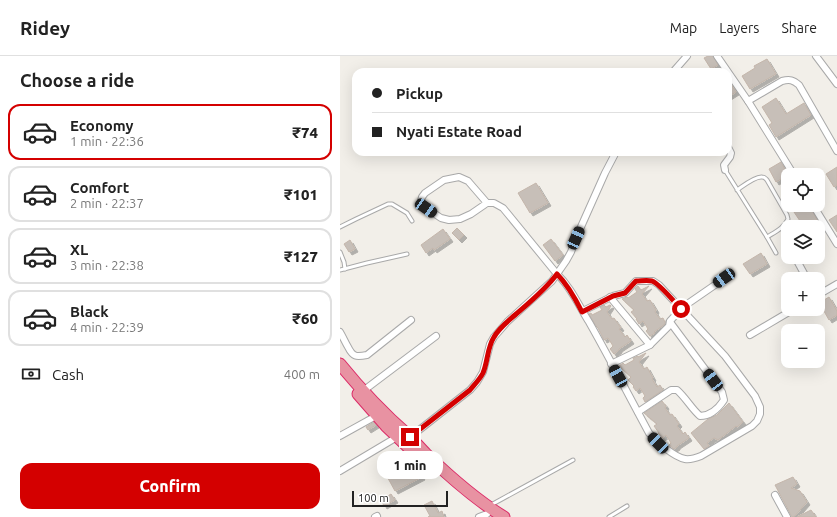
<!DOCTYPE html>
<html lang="en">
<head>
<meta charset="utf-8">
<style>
  :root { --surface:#fff; --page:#f6f6f6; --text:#222; --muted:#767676; --line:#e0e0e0; --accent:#d40000 }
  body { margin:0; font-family:Ubuntu,sans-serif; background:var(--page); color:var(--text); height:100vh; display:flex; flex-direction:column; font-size:15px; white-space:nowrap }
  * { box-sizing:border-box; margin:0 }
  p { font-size:13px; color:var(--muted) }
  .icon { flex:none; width:22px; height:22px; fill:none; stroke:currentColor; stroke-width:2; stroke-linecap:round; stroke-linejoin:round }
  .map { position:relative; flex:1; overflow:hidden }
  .details { display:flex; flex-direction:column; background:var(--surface); width:340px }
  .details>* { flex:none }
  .top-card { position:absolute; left:12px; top:12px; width:380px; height:88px; border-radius:12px; box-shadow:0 4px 16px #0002; display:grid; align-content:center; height:88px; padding:0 20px; background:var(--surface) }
  .fabs { position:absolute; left:441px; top:112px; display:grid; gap:8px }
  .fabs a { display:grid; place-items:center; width:44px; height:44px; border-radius:8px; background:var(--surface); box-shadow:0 4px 16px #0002; font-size:20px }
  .scale { position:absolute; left:12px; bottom:10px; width:96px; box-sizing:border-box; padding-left:4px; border:2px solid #222; border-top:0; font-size:11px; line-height:14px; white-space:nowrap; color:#222; -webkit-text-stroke:3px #fff; paint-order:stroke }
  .end { position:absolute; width:18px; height:18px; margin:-9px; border:5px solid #d40000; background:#fff; box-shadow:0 0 0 2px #fff }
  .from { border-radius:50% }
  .bubble { position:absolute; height:28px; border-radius:12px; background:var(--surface); box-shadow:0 4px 16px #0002; font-size:13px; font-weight:800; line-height:28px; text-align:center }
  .car { position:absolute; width:12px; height:24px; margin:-12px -6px; border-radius:5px; box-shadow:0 0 3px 1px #0007; background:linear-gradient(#222 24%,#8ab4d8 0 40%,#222 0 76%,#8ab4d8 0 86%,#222 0) }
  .top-card b { display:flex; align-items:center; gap:14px; height:38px; font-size:15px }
  .top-card b+b { border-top:1px solid var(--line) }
  .top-card i { width:10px; height:10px; background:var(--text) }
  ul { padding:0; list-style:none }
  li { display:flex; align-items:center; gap:12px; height:56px; margin:0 8px 6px; padding:0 12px; border:2px solid var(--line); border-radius:12px }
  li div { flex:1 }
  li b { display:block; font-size:15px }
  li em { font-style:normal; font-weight:800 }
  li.on { border-color:var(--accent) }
  li>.icon { width:36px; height:36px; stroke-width:1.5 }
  h2 { padding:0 20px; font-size:18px; line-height:48px }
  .pay { display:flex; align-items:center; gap:10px; height:44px; padding:0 20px; font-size:15px }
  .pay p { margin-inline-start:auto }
  .button { display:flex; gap:8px; margin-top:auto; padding:8px 20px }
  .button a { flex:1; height:46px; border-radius:12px; background:var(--accent); color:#fff; font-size:16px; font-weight:800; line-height:46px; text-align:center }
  header { display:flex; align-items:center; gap:24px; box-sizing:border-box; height:56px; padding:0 20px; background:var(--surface); border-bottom:1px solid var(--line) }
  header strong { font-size:19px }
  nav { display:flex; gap:22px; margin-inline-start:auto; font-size:14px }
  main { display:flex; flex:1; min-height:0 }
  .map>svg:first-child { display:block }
</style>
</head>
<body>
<header>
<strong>Ridey</strong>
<nav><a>Map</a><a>Layers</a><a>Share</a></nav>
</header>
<main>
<section class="details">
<h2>Choose a ride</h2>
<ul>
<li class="on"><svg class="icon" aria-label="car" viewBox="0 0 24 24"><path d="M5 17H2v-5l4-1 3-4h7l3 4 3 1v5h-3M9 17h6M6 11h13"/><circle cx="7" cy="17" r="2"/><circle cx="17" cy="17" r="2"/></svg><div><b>Economy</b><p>1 min · 22:36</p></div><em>₹74</em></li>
<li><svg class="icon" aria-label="car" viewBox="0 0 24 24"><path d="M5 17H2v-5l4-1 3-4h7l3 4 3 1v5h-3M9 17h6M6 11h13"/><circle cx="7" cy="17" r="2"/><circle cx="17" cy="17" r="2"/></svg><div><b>Comfort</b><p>2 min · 22:37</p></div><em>₹101</em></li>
<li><svg class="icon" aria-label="car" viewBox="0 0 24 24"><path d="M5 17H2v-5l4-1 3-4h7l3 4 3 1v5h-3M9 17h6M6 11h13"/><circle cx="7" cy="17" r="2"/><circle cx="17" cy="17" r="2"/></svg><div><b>XL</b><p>3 min · 22:38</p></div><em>₹127</em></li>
<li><svg class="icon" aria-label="car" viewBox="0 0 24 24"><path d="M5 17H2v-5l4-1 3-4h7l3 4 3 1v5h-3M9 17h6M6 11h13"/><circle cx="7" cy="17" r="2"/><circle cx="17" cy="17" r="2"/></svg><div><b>Black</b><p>4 min · 22:39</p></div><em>₹60</em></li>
</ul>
<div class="pay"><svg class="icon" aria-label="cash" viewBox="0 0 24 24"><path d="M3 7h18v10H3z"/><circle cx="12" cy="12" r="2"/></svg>Cash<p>400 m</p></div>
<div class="button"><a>Confirm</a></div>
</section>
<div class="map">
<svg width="497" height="461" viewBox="0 0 497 461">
  <defs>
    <filter id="shadow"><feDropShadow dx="3" dy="3" stdDeviation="0" flood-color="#0004"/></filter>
  </defs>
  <rect width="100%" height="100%" fill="#f2efe9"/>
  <g fill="#c7bfb8" stroke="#c4b6ab" filter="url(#shadow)">
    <path d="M368,0H373L378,9L371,13L364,2Z"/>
    <path d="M427,3L436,18L410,33L402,20L415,12L414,10Z"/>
    <path d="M388,24L396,36L388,41Z"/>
    <path d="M436,42L446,58L464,47L471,59L436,81L429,69L432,67L422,51Z"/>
    <path d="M441,106L448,119L436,126L429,113Z"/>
    <path d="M497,111V129L494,131L486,118Z"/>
    <path d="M196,127L208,147L190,157L178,137Z"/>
    <path d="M459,149H469L481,171H464L452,153Z"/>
    <path d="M497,159V176L489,164Z"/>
    <path d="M117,172L124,179L119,184L112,177Z"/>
    <path d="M103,173L110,183L94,194L93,192L86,197L81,189Z"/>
    <path d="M211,183L223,199L215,205L203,189Z"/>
    <path d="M10,184L15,193L9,196L4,188Z"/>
    <path d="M421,197L427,208L410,218L403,208Z"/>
    <path d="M298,230L301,234L309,230L302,238L307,245L310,244L316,254L315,256L320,263L323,262L325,266V268L321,271L314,276L315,277L310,280L306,275L308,273L303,265L299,268L296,263H297L291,256L294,254L282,243L287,241L288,242L297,236L295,233Z"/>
    <path d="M489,241L497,255V259L489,264L480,248L485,245L484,244Z"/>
    <path d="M264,249L266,251L270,249L271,250L267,256L272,263L274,262L281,272L279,273L285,281L287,279L291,285L279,293V294L274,298L270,293L273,290L268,282L264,284L258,272L256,270L249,258L251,257L252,259L262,254L260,251Z"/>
    <path d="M306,297L299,306L304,313L307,311L313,322L312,323L317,331L320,329L323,334L305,346L303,342L305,340L300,332L296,335L293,331L294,330L288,324L291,321L279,310L283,307L285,309L294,304L293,302L298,300V301Z"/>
    <path d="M322,345L326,350L325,352L330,359L332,358L339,368L337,370L343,378L345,376L349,382L337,390V391L334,393L329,389L331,387L326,379L322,382L318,377H319L314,370L317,368L304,357Z"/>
    <path d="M389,347L403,366L397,371L396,370L378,384L374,382L367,387L369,390L364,393L351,377L368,363L377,359Z"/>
    <path d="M34,366L36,369L28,374L26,371Z"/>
    <path d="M60,406L68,420L78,415L82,421L55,435L44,415Z"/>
    <path d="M453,421L457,428L451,432L460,435L467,446L454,461H452L435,429Z"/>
    <path d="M51,438L55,444L44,450L41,444Z"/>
    <path d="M92,445L98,457L102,455L104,461H88L90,460L84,449Z"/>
    <path d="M471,454L476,461H457Z"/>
  </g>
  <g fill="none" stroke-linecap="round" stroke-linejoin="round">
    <g stroke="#a9a9a9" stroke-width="5">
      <g id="lane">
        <path d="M385,114L427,181C435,176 444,172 448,163L447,159L427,124C425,122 425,121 422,121C415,120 403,130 397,134"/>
        <path d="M0,171L16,163L48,148H52L67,157L72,165"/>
        <path d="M427,181L436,197"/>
        <path d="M0,196L4,206L5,213"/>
        <path d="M0,214L27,207L67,198"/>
        <path d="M151,449L233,404"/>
        <path d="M269,461L287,450"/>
      </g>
    </g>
    <g stroke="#a9a9a9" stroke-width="8">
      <g id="street">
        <path d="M377,0L408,45L454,119"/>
        <path d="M476,0L497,28"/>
        <path d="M333,16L347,0"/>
        <path d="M408,45L442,25C450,23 453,24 459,29L497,95"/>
        <path d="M385,114L384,109L390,101L391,97L388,91"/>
        <path d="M147,147L128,125L119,121L104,124L85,137L82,141L81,145L82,149L86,152L101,162L109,164L120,163L131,158L147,147H154L163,152L217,218C231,231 239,250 249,266C270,303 289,340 309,377C317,386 334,401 345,403C351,404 356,402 361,400L412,370L417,365L420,358V351L415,340L385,300L319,229L313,225H296L285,237L273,240L243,255"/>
        <path d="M473,149L497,188"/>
        <path d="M455,201L467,223"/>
        <path d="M478,239L497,228"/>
        <path d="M270,241L310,289"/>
        <path d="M0,276C3,281 5,286 8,291C13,301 16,301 27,299L71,264"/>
        <path d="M410,279L454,253"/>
        <path d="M271,308L310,289L329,270L330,265L343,251L385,222"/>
        <path d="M23,335L96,280"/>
        <path d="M298,356L331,334H337C346,342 351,352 360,360C371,360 378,353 384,344L382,336L330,266"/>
        <path d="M0,380L36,360"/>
        <path d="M69,382L130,334L137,326L143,316L150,288L154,281L167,266L212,225L226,205L231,196L236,182L265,117L276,96"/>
        <path d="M0,415L57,381"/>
        <path d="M435,439L447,461"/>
        <path d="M35,461L37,460"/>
        <path d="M139,461L147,458"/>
      </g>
    </g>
    <g stroke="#dc2a67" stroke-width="13">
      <g id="highway">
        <path d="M0,308C21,334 44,358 69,380C75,386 80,392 86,398C110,421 136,444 164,461"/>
        <path d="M18,338L46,370L87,409"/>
      </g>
    </g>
    <use href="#lane" stroke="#fff" stroke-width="3"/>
    <use href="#street" stroke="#fff" stroke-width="6"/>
    <use href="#highway" stroke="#e892a2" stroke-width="11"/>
  </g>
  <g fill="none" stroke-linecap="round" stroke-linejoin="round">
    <path stroke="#d40000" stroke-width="5" d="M70,381L130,334C135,328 140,323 143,317C148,305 147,292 154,281C159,272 167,266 175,259C190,246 205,234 217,218C228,229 235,242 242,256L273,240L285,237L296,225C301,225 307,224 312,225C320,228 335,247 341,253"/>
  </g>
</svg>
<div class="fabs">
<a><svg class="icon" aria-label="locate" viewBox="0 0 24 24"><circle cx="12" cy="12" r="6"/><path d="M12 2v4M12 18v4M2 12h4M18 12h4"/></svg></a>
<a><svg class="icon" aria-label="layers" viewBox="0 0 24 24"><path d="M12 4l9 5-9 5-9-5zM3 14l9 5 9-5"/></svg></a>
<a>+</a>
<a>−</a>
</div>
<div class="scale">100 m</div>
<i class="end from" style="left:341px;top:253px"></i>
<i class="end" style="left:70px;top:381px"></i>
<div class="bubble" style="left:37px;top:395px;width:66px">1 min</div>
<i class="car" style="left:86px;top:152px;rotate:124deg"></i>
<i class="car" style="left:236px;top:182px;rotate:24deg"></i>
<i class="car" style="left:384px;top:222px;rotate:235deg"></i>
<i class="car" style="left:278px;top:320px;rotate:331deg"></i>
<i class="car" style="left:373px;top:324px;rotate:323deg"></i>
<i class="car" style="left:318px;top:387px;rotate:316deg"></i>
<div class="top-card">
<b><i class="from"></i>Pickup</b>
<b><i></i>Nyati Estate Road</b>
</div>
</div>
</main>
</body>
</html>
